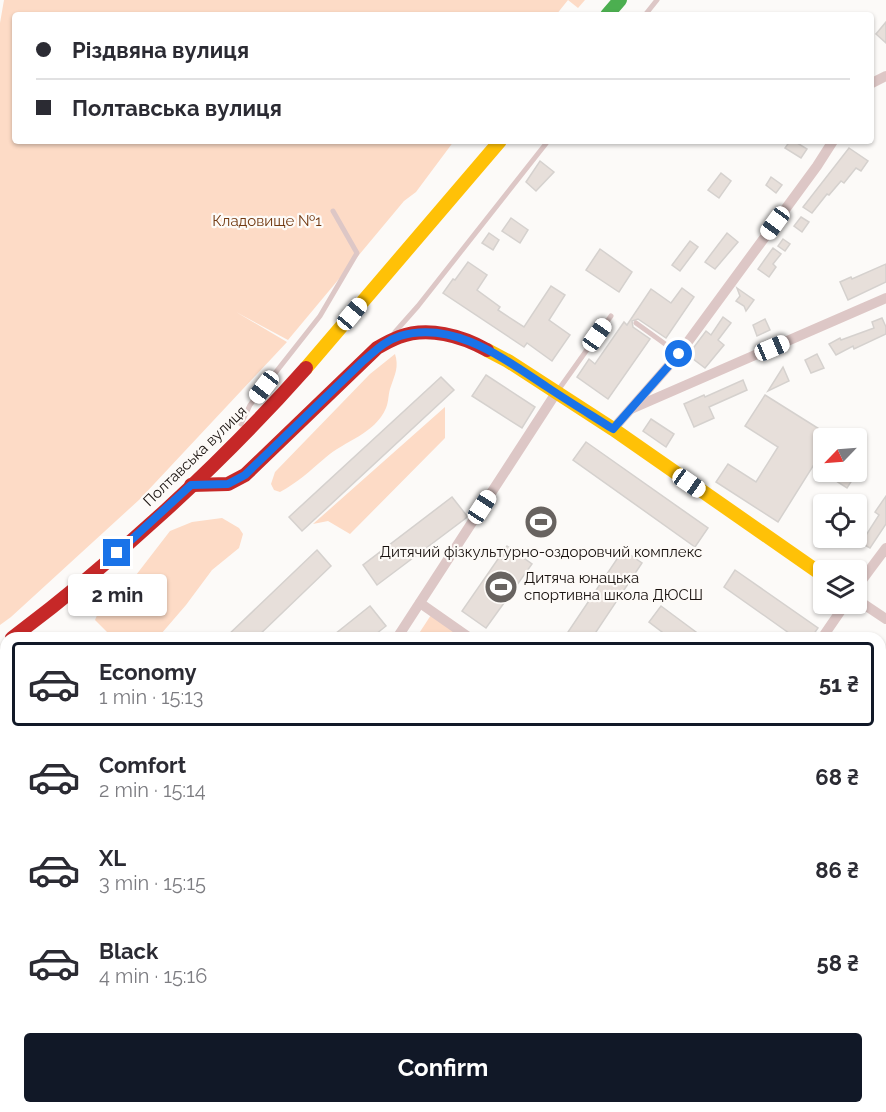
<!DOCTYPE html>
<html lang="en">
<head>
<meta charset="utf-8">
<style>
  :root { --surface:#fff; --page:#f7f7f7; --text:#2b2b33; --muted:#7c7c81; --line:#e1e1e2; --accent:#111827 }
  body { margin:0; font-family:Raleway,sans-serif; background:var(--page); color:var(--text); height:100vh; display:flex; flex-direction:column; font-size:22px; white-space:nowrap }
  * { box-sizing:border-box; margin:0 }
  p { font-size:20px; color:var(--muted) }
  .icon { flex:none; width:33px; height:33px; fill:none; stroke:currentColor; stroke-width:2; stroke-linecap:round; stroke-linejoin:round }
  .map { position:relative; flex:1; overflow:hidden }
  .panel { position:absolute; left:0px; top:632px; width:886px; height:482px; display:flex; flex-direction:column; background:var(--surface); border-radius:18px 18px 0 0; box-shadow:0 2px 4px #0004 }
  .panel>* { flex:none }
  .hud { position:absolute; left:12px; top:12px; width:862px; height:132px; border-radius:6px; box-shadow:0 2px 4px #0004; display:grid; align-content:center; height:132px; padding:0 24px; background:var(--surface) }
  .needle { width:39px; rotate:245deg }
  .fabs { position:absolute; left:813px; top:428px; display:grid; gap:12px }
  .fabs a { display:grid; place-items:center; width:54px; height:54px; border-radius:6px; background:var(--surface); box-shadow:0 2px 4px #0004; font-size:30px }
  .end { position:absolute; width:27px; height:27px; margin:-14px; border:8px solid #1a73e8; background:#fff; box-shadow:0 0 0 3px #fff }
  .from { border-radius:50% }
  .bubble { position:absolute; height:42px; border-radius:6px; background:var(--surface); box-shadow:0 2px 4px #0004; font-size:20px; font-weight:700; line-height:42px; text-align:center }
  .car { position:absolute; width:18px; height:36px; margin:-18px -9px; border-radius:8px; box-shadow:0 0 4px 2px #0007; background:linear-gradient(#fff 24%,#345 0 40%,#fff 0 76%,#345 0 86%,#fff 0) }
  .hud b { display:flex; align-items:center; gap:21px; height:57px; font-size:22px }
  .hud b+b { border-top:2px solid var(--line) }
  .hud i { width:15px; height:15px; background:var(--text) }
  ul { padding:10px 0 0; list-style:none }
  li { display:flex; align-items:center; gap:18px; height:84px; margin:0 12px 9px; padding:0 12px; border:3px solid transparent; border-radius:6px }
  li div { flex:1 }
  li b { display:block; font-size:22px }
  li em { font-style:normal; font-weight:700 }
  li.on { border-color:var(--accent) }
  li>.icon { width:54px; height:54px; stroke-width:1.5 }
  .action { display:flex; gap:12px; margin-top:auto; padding:12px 24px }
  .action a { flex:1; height:69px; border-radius:6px; background:var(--accent); color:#fff; font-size:24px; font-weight:700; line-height:69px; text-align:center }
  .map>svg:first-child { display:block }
</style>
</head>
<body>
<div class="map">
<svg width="886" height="1112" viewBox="0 0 886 1112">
  <rect width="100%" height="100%" fill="#fcfaf8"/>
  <g fill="#fddbc6">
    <path d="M4,0H585L578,8L568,0L556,15H15V141H454L416,192L404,201L288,340L236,312L287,342L140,499L11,617L0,625V23Z"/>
    <path d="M395,354C399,367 395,374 391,386C388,393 389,401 386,408C375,434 344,441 325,458C311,470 297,483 280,492L274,490L271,484L275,472L370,374Z"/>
    <path d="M445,407V438L350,534L328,521L313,524Z"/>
    <path d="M222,518L239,528L243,534L239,548L212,570L186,605L161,634L155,637H112L95,620L101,606L133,579L170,531L192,522Z"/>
    <path d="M431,615L465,638H416Z"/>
  </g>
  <g fill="#e7dfda" stroke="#d5d1ce" stroke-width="1.5">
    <path d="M886,22V43L876,34Z"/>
    <path d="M790,141H794L807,149L801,158L785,148Z"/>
    <path d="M849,148L868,161L861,171L856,168L844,183L841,181L829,195L827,194L812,213L803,207Z"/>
    <path d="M540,161L554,172L536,191L526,182Z"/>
    <path d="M721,173L731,181L719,198L708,190Z"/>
    <path d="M771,177L782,185L776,193L766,185Z"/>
    <path d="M801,217L809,222L802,232L794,226Z"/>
    <path d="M511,218L528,230L520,243L502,231Z"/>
    <path d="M489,233L499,240L493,250L482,243Z"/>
    <path d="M727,233L738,242L715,269L705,262Z"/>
    <path d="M783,239L790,244L785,251L778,246Z"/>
    <path d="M690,241L698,247L680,271L672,265Z"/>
    <path d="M773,248L781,254L773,264L776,267L769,277L758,269Z"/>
    <path d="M600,249L632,272L619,292L586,270Z"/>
    <path d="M468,262L487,275L477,290L500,307L498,310L524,327L551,286L565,295L549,320L570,335L552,361L527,343L524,347L443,293L453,279L455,280Z"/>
    <path d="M886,264V282L848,300L840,282L851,277L852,279Z"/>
    <path d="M682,288L694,297L666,338L638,319L632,321L633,327L650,339L608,399L577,377L589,359L595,364L624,322L627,325L651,289L671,303Z"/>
    <path d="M737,288L754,300L746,311L744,306L736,301L740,296Z"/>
    <path d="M723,317L731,323L718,340L724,345L705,368L688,355L706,331L711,335Z"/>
    <path d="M882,318L886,327V334L854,349L853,346L836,355L829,344L840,338L841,340L874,328L872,322Z"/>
    <path d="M765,319L770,330L757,336L753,325Z"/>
    <path d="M817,354L824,368L811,373L805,360Z"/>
    <path d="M783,367L789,381L768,391Z"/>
    <path d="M486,375L535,407L522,428L472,396Z"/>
    <path d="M441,377L454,390L302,531L289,517Z"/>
    <path d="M743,380L747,390L709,407L714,418L694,427L684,404L704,395L705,397Z"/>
    <path d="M765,395L824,432V471H858L847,488L813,466L778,522L716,482L728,464L756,482L778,447L745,426Z"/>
    <path d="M651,419L674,434L666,447L643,431Z"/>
    <path d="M586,442L708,528L695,547L573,460Z"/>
    <path d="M886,496V524L870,548L861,543L879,515L875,512Z"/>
    <path d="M452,497L467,516L466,518L377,585L363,565Z"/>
    <path d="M507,546L532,564L486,628L462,611Z"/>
    <path d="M317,550L331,566L256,638H225Z"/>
    <path d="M623,550L642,563L592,638H564Z"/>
    <path d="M735,570L818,628L811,638H796L724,587Z"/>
    <path d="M370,606L386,626L371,638H330Z"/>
    <path d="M661,606L704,638H670L649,622Z"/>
  </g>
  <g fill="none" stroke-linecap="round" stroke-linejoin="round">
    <g stroke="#ddc7c6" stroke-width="5">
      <path d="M645,15L657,0"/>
      <path d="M636,323L679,354"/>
      <path d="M395,332L418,306L548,141"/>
      <path d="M559,389L611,316"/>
      <path d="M241,424L250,405L320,316L357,253L333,211"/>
      <path d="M219,1112L222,1107"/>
      <path d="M827,1112L829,1107"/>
    </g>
    <g stroke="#ddc7c6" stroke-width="10">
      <path d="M872,83L886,76"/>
      <path d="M631,409L886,298"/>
      <path d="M613,429L679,354L817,166L833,141"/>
      <path d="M856,588L886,548"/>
      <path d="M856,599L886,619"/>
      <path d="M420,603L470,638"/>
      <path d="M397,638L556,393"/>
      <path d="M822,638L846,603"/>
      <path d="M0,730L6,735"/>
      <path d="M880,860L886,854"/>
      <path d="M556,1107L564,1112"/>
      <path d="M793,1107L806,1112"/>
      <path d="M66,1112L69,1107"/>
      <path d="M497,1112L500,1107"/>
    </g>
    <path stroke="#4caf50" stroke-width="14" d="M607,15L620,0"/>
    <g stroke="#ffc107" stroke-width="14">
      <path d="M487,350L508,361L613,429L824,576"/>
      <path d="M306,368L500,141"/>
    </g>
    <g stroke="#c62828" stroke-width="14">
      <path d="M191,485L228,484L245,475L377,348C384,344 391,340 399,337C428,326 462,336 487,350"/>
      <path d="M12,638C116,560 220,465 306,368"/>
    </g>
  </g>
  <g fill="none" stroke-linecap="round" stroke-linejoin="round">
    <path stroke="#1a73e8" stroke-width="8" d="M117,553L191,485L228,484L245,475L362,362C374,352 384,341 400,336C454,320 504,359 547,387C568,401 591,415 613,429L679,354"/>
  </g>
  <defs>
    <g id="stadium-disc" transform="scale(1.725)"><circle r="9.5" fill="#686360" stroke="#fdfaf7"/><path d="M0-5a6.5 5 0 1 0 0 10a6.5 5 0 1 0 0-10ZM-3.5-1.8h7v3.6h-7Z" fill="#fff"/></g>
  </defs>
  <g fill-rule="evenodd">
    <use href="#stadium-disc" x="541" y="522"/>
    <use href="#stadium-disc" x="501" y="587"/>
  </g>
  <g text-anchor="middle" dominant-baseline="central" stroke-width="4.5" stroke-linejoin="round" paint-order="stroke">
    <g font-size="15" fill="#723a12" stroke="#fdfaf7">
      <text x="267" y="221">Кладовище №1</text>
    </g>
    <g font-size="15" fill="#18110e" stroke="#fdfaf7">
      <text transform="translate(195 456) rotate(-44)">Полтавська вулиця</text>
    </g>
    <g font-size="15" fill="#18110e" stroke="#fdfaf7">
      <text x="541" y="552">Дитячий фізкультурно-оздоровчий комплекс</text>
      <text x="524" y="578" text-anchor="start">Дитяча юнацька<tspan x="524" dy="17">спортивна школа ДЮСШ</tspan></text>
    </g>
  </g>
</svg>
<div class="fabs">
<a><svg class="needle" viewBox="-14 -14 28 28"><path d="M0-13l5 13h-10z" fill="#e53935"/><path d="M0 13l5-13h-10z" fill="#7c7c81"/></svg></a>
<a><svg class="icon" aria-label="locate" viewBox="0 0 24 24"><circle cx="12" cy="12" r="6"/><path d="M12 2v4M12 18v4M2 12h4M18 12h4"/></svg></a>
<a><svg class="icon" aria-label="layers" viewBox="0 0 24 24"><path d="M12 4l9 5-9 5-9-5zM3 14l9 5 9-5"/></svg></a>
</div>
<i class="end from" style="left:679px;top:354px"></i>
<i class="end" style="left:117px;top:553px"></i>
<div class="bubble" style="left:68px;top:574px;width:99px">2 min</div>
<i class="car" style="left:775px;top:223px;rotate:216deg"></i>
<i class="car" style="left:352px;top:314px;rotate:40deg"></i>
<i class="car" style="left:597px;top:335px;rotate:35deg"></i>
<i class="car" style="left:772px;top:348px;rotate:67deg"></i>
<i class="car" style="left:264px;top:387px;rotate:218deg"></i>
<i class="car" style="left:689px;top:483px;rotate:125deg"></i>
<i class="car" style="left:482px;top:507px;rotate:33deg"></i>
<div class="hud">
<b><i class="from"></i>Різдвяна вулиця</b>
<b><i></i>Полтавська вулиця</b>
</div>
<section class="panel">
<ul>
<li class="on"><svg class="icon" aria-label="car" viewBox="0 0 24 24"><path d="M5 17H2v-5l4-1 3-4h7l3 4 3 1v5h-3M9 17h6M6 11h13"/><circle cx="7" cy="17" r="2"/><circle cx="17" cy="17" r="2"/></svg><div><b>Economy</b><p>1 min · 15:13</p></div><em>51 ₴</em></li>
<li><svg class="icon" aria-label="car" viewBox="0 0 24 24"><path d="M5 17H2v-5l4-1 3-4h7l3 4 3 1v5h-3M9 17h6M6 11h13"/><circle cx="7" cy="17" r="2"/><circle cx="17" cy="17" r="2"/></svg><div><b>Comfort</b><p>2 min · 15:14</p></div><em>68 ₴</em></li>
<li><svg class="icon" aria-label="car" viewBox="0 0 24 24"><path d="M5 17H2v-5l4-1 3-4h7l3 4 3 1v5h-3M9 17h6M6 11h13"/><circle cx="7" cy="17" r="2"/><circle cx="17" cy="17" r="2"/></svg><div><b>XL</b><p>3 min · 15:15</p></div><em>86 ₴</em></li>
<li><svg class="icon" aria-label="car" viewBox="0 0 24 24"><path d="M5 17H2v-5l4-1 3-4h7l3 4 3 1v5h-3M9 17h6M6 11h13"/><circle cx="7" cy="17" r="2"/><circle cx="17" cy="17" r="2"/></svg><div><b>Black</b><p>4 min · 15:16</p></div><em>58 ₴</em></li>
</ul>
<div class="action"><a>Confirm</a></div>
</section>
</div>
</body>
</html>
